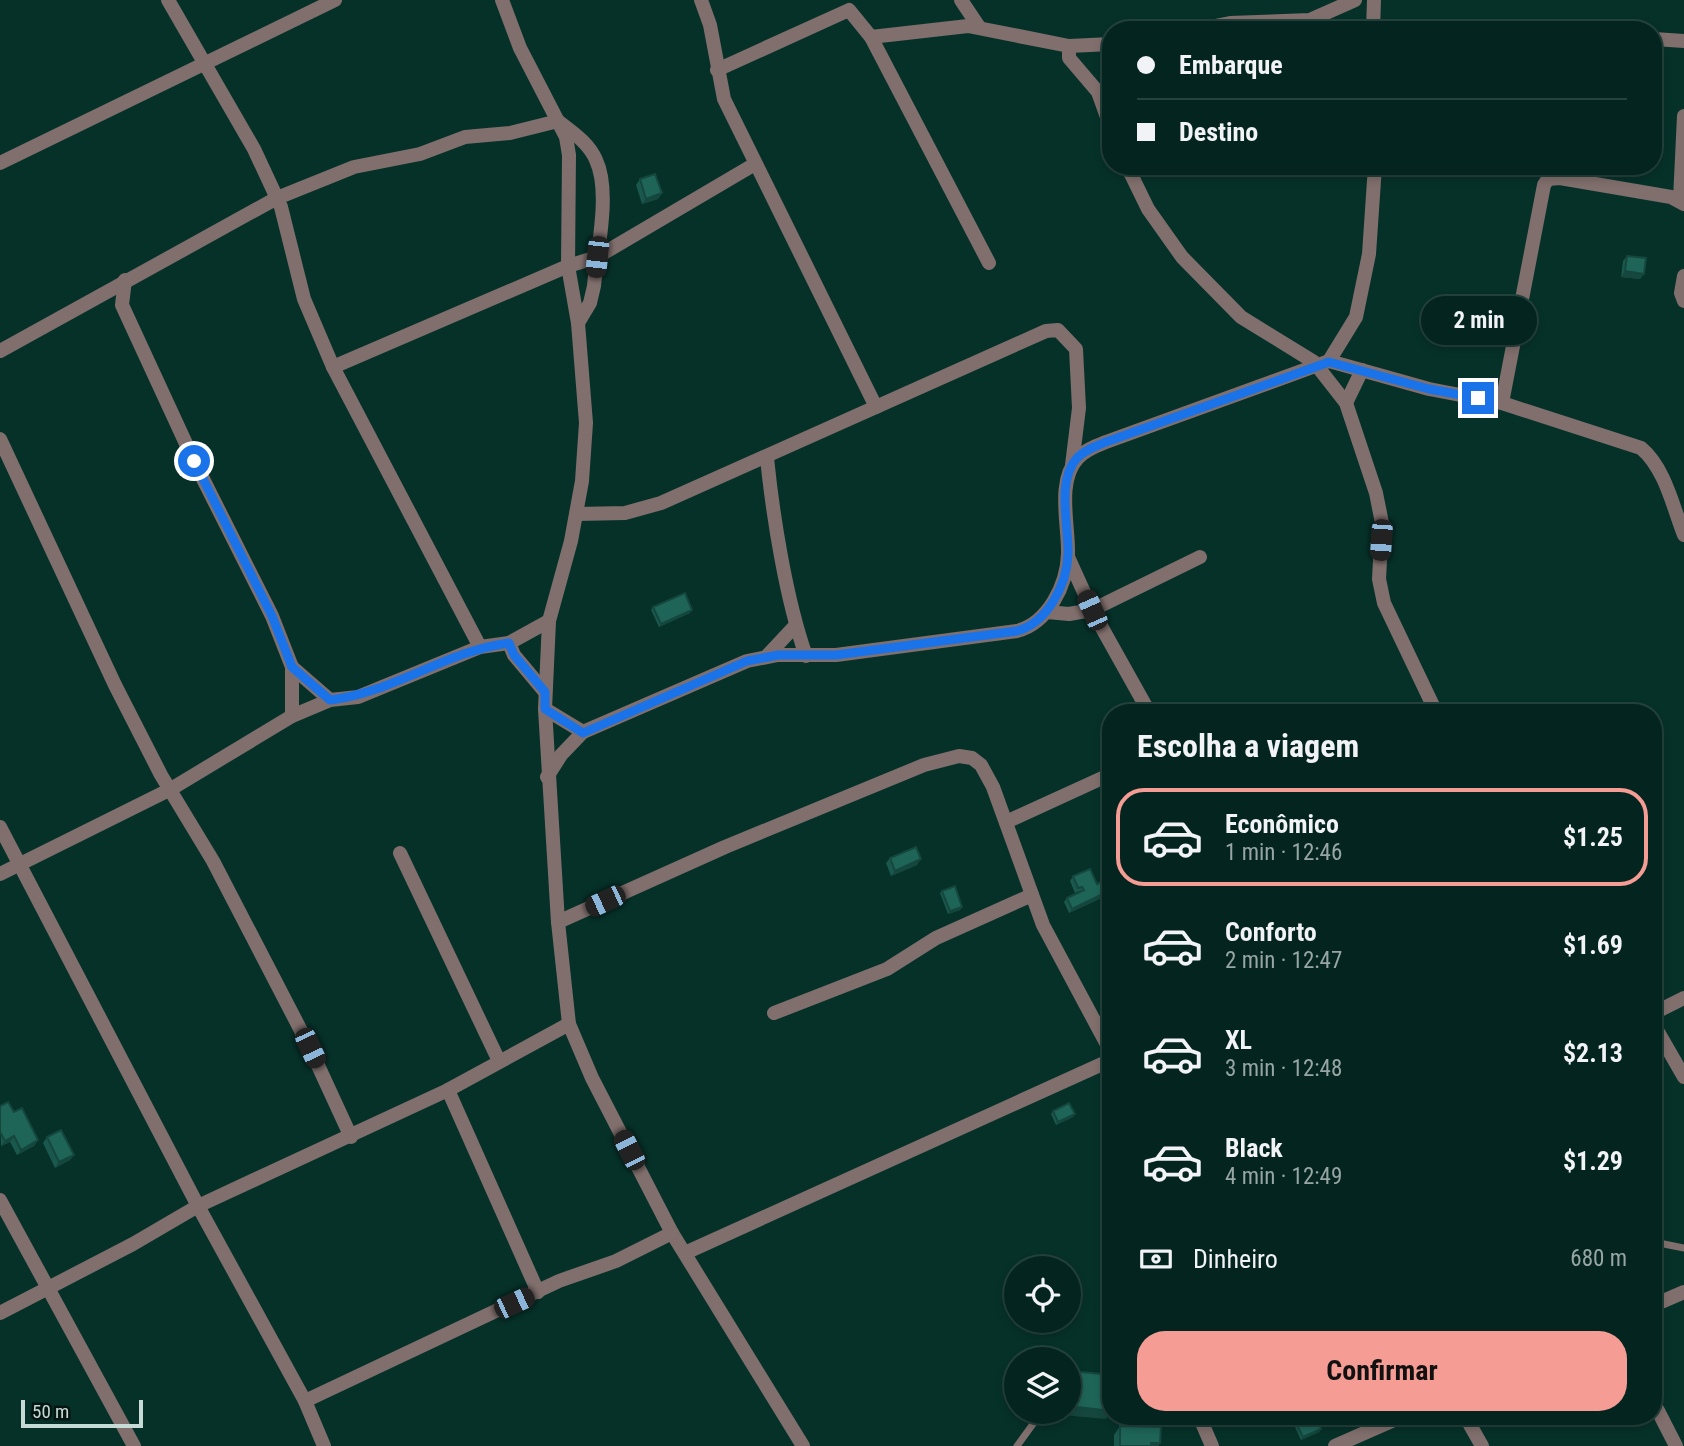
<!DOCTYPE html>
<html lang="pt">
<head>
<meta charset="utf-8">
<style>
  :root { --surface:#04251f; --page:#0d2d28; --text:#f1f3f6; --muted:#97a5a4; --line:#25423d; --accent:#f59c94 }
  body { margin:0; font-family:"Roboto Condensed",sans-serif; background:var(--page); color:var(--text); height:100vh; display:flex; flex-direction:column; font-size:26px; white-space:nowrap }
  * { box-sizing:border-box; margin:0 }
  p { font-size:23px; color:var(--muted) }
  .icon { flex:none; width:38px; height:38px; fill:none; stroke:currentColor; stroke-width:2; stroke-linecap:round; stroke-linejoin:round }
  .map { position:relative; flex:1; overflow:hidden }
  .side { position:absolute; left:1102px; top:704px; width:560px; height:721px; display:flex; flex-direction:column; background:var(--surface); border-radius:28px; box-shadow:0 4px 10px #0003,0 0 0 2px var(--line) }
  .side>* { flex:none }
  .hud { position:absolute; left:1102px; top:21px; width:560px; height:154px; border-radius:28px; box-shadow:0 4px 10px #0003,0 0 0 2px var(--line); display:grid; align-content:center; height:154px; padding:0 35px; background:var(--surface) }
  .buttons { position:absolute; left:1004px; top:1256px; display:grid; gap:14px }
  .buttons a { display:grid; place-items:center; width:77px; height:77px; border-radius:50%; background:var(--surface); box-shadow:0 4px 10px #0003,0 0 0 2px var(--line); font-size:35px }
  .scale { position:absolute; left:21px; bottom:18px; width:122px; box-sizing:border-box; padding-left:7px; border:4px solid #c6dbd5; border-top:0; font-size:19px; line-height:24px; white-space:nowrap; color:#c6dbd5; -webkit-text-stroke:5px #051512; paint-order:stroke }
  .end { position:absolute; width:32px; height:32px; margin:-16px; border:9px solid #1a73e8; background:#fff; box-shadow:0 0 0 4px #fff }
  .from { border-radius:50% }
  .bubble { position:absolute; height:49px; border-radius:24px; background:var(--surface); box-shadow:0 4px 10px #0003,0 0 0 2px var(--line); font-size:23px; font-weight:700; line-height:49px; text-align:center }
  .car { position:absolute; width:21px; height:42px; margin:-21px -10px; border-radius:9px; box-shadow:0 0 5px 2px #0007; background:linear-gradient(#222 24%,#8ab4d8 0 40%,#222 0 76%,#8ab4d8 0 86%,#222 0) }
  .hud b { display:flex; align-items:center; gap:24px; height:66px; font-size:26px }
  .hud b+b { border-top:2px solid var(--line) }
  .hud i { width:18px; height:18px; background:var(--text) }
  ul { padding:0; list-style:none }
  li { display:flex; align-items:center; gap:21px; height:98px; margin:0 14px 10px; padding:0 21px; border:4px solid transparent; border-radius:28px }
  li div { flex:1 }
  li b { display:block; font-size:26px }
  li em { font-style:normal; font-weight:700 }
  li.on { border-color:var(--accent) }
  li>.icon { width:63px; height:63px; stroke-width:1.5 }
  h2 { padding:0 35px; font-size:32px; line-height:84px }
  .pay { display:flex; align-items:center; gap:18px; height:77px; padding:0 35px; font-size:26px }
  .pay p { margin-inline-start:auto }
  .action { display:flex; gap:14px; margin-top:auto; padding:14px 35px }
  .action a { flex:1; height:80px; border-radius:28px; background:var(--accent); color:#111; font-size:28px; font-weight:700; line-height:80px; text-align:center }
  .map>svg:first-child { display:block }
</style>
</head>
<body>
<div class="map">
<svg width="1684" height="1446" viewBox="0 0 1684 1446">
  <rect width="100%" height="100%" fill="#063129"/>
  <g fill="none" stroke-linecap="round" stroke-linejoin="round">
    <g stroke="#806f6d" stroke-width="7">
      <path d="M1654,1242L1684,1248"/>
      <path d="M1017,1446L1041,1413"/>
    </g>
    <g stroke="#806f6d" stroke-width="14">
      <path d="M168,0L254,149L281,207L304,299L333,367L480,647"/>
      <path d="M502,0L520,48L566,137L569,155L568,266L578,323L586,423L582,481L571,541L549,621L545,709L558,922L569,1024L592,1078L672,1233L803,1446"/>
      <path d="M701,0L710,25L724,99L876,407"/>
      <path d="M961,0L979,27"/>
      <path d="M1195,30L1230,23L1310,20L1355,0"/>
      <path d="M1373,30L1374,0"/>
      <path d="M871,37L989,263"/>
      <path d="M1654,39L1684,41"/>
      <path d="M1069,46V58L1098,92L1111,128"/>
      <path d="M717,70L849,10L871,37L968,26L1069,46L1111,44"/>
      <path d="M0,163L335,0"/>
      <path d="M1127,166L1148,209L1182,257L1241,317L1314,362L1346,403L1376,493L1382,523L1379,579L1384,603L1436,712"/>
      <path d="M1680,199L1684,116"/>
      <path d="M1684,276L1681,293L1684,301"/>
      <path d="M125,280L122,305L194,461L272,616L292,667V716"/>
      <path d="M0,351L277,198L354,167L420,154L465,137L510,133L558,121C572,132 589,143 596,160C611,192 597,250 594,286L590,303L578,323"/>
      <path d="M1329,361L1356,317L1369,254L1375,166"/>
      <path d="M333,367L568,266L597,257L755,164"/>
      <path d="M1346,403L1362,370"/>
      <path d="M1502,403L1544,185L1548,179L1560,178L1671,197L1684,204"/>
      <path d="M0,439L115,685L161,775L213,861L310,1048L351,1137"/>
      <path d="M767,458C773,517 786,599 806,656"/>
      <path d="M576,514L625,513L661,503L1046,331L1058,330L1076,349L1079,408L1072,465"/>
      <path d="M1068,557L1092,610L1149,712"/>
      <path d="M1047,612L1069,614L1092,610L1200,557"/>
      <path d="M509,643L514,655L545,692"/>
      <path d="M766,657L795,626"/>
      <path d="M292,667L330,700"/>
      <path d="M545,709L583,732"/>
      <path d="M1270,712H1286"/>
      <path d="M547,777L561,755L583,732L747,661L778,655H836L1017,631C1048,623 1067,585 1068,554C1069,526 1056,481 1078,458C1085,450 1096,446 1106,442L1329,361L1429,389L1502,403L1641,448C1665,468 1673,507 1684,535"/>
      <path d="M1006,822L1111,774"/>
      <path d="M0,827L198,1206L305,1401L324,1446"/>
      <path d="M400,853L499,1061"/>
      <path d="M0,874L171,789L292,716L330,700L358,697L480,647L509,643L549,621"/>
      <path d="M558,922L725,847L924,765L959,756L972,758L981,765L993,787L1043,925L1111,1052"/>
      <path d="M774,1013L887,969L936,938L1032,895"/>
      <path d="M1654,1013L1684,998"/>
      <path d="M1654,1025L1684,1077"/>
      <path d="M448,1090L538,1292"/>
      <path d="M0,1200L134,1446"/>
      <path d="M685,1253L1111,1060"/>
      <path d="M1654,1305L1684,1292"/>
      <path d="M0,1313L133,1244L198,1206L448,1090L569,1024"/>
      <path d="M305,1401L559,1281L616,1261L672,1233"/>
      <path d="M1654,1403L1676,1446"/>
      <path d="M1199,1416L1212,1446"/>
      <path d="M1465,1416L1482,1446"/>
      <path d="M1335,1446L1403,1416"/>
    </g>
  </g>
  <g fill="#1a574c">
    <path d="M640,179L662,193L658,199L642,204L636,185Z"/>
    <path d="M1627,256L1644,274L1640,279L1621,277L1623,261Z"/>
    <path d="M653,607L690,613L659,627L651,610Z"/>
    <path d="M890,858L917,865L891,876L886,863Z"/>
    <path d="M1073,876L1097,884L1111,890L1108,895L1069,913L1064,902L1067,898L1079,892V891L1075,893L1070,881Z"/>
    <path d="M942,891L962,907L960,910L948,914L940,893Z"/>
    <path d="M0,1106L14,1112L38,1140L34,1146L17,1155L10,1142L1,1146Z"/>
    <path d="M1053,1111L1075,1114L1073,1117L1056,1125L1051,1114Z"/>
    <path d="M47,1137L74,1155L70,1160L55,1168L43,1143Z"/>
    <path d="M1297,1425L1321,1429L1319,1432L1301,1440L1295,1427Z"/>
    <path d="M1120,1426L1160,1443L1158,1446H1114V1435Z"/>
  </g>
  <g fill="#15473e">
    <path d="M662,193L658,199L642,204L646,199Z"/>
    <path d="M1625,271L1644,274L1640,279L1621,277Z"/>
    <path d="M692,610L690,613L659,627L661,624Z"/>
    <path d="M921,859L917,865L891,876L895,871Z"/>
    <path d="M1111,890L1108,895L1069,913L1072,909Z"/>
    <path d="M962,907L960,910L948,914L950,911Z"/>
    <path d="M1075,1114L1073,1117L1056,1125L1058,1122Z"/>
    <path d="M14,1136L10,1142L1,1146L5,1141Z"/>
    <path d="M38,1140L34,1146L17,1155L21,1150Z"/>
    <path d="M74,1155L70,1160L55,1168L59,1162Z"/>
    <path d="M1069,1406L1111,1411V1412L1106,1419L1062,1415L1063,1412H1069Z"/>
    <path d="M1321,1429L1319,1432L1301,1440L1303,1437Z"/>
    <path d="M1151,1443H1160L1158,1446H1149Z"/>
  </g>
  <g fill="#1e6558" stroke="#15473e" stroke-width="2">
    <path d="M655,174L662,193L646,199L640,179Z"/>
    <path d="M1627,256L1646,258L1644,274L1625,271Z"/>
    <path d="M685,593L692,610L661,624L653,607Z"/>
    <path d="M916,847L921,859L895,871L890,858Z"/>
    <path d="M1090,869L1097,884L1106,879L1111,890L1072,909L1067,898L1084,890L1082,887L1078,888L1073,876Z"/>
    <path d="M955,886L962,907L950,911L942,891Z"/>
    <path d="M8,1102L14,1112L22,1108L38,1140L21,1150L14,1136L5,1141L0,1132V1106Z"/>
    <path d="M1069,1103L1075,1114L1058,1122L1053,1111Z"/>
    <path d="M61,1130L74,1155L59,1162L47,1137Z"/>
    <path d="M1071,1371L1111,1375V1411L1069,1406V1390Z"/>
    <path d="M1316,1417L1321,1429L1303,1437L1297,1425Z"/>
    <path d="M1120,1426L1161,1427L1160,1443H1151V1446H1120Z"/>
  </g>
  <g fill="none" stroke-linecap="round" stroke-linejoin="round">
    <path stroke="#1a73e8" stroke-width="9" d="M194,461L272,616L292,667L330,700C393,693 446,651 509,643L514,655L545,692V709L583,733L747,661L778,655H836L1017,631C1047,623 1067,585 1068,554C1069,526 1056,481 1077,458C1085,450 1096,446 1106,442L1329,362L1429,389L1478,398"/>
  </g>
</svg>
<div class="buttons">
<a><svg class="icon" aria-label="locate" viewBox="0 0 24 24"><circle cx="12" cy="12" r="6"/><path d="M12 2v4M12 18v4M2 12h4M18 12h4"/></svg></a>
<a><svg class="icon" aria-label="layers" viewBox="0 0 24 24"><path d="M12 4l9 5-9 5-9-5zM3 14l9 5 9-5"/></svg></a>
</div>
<div class="scale">50 m</div>
<i class="end from" style="left:194px;top:461px"></i>
<i class="end" style="left:1478px;top:398px"></i>
<div class="bubble" style="left:1421px;top:296px;width:116px">2 min</div>
<i class="car" style="left:597px;top:257px;rotate:186deg"></i>
<i class="car" style="left:1381px;top:540px;rotate:184deg"></i>
<i class="car" style="left:1092px;top:610px;rotate:336deg"></i>
<i class="car" style="left:605px;top:901px;rotate:245deg"></i>
<i class="car" style="left:310px;top:1048px;rotate:155deg"></i>
<i class="car" style="left:629px;top:1150px;rotate:333deg"></i>
<i class="car" style="left:514px;top:1303px;rotate:65deg"></i>
<div class="hud">
<b><i class="from"></i>Embarque</b>
<b><i></i>Destino</b>
</div>
<section class="side">
<h2>Escolha a viagem</h2>
<ul>
<li class="on"><svg class="icon" aria-label="car" viewBox="0 0 24 24"><path d="M5 17H2v-5l4-1 3-4h7l3 4 3 1v5h-3M9 17h6M6 11h13"/><circle cx="7" cy="17" r="2"/><circle cx="17" cy="17" r="2"/></svg><div><b>Econômico</b><p>1 min · 12:46</p></div><em>$1.25</em></li>
<li><svg class="icon" aria-label="car" viewBox="0 0 24 24"><path d="M5 17H2v-5l4-1 3-4h7l3 4 3 1v5h-3M9 17h6M6 11h13"/><circle cx="7" cy="17" r="2"/><circle cx="17" cy="17" r="2"/></svg><div><b>Conforto</b><p>2 min · 12:47</p></div><em>$1.69</em></li>
<li><svg class="icon" aria-label="car" viewBox="0 0 24 24"><path d="M5 17H2v-5l4-1 3-4h7l3 4 3 1v5h-3M9 17h6M6 11h13"/><circle cx="7" cy="17" r="2"/><circle cx="17" cy="17" r="2"/></svg><div><b>XL</b><p>3 min · 12:48</p></div><em>$2.13</em></li>
<li><svg class="icon" aria-label="car" viewBox="0 0 24 24"><path d="M5 17H2v-5l4-1 3-4h7l3 4 3 1v5h-3M9 17h6M6 11h13"/><circle cx="7" cy="17" r="2"/><circle cx="17" cy="17" r="2"/></svg><div><b>Black</b><p>4 min · 12:49</p></div><em>$1.29</em></li>
</ul>
<div class="pay"><svg class="icon" aria-label="cash" viewBox="0 0 24 24"><path d="M3 7h18v10H3z"/><circle cx="12" cy="12" r="2"/></svg>Dinheiro<p>680 m</p></div>
<div class="action"><a>Confirmar</a></div>
</section>
</div>
</body>
</html>
